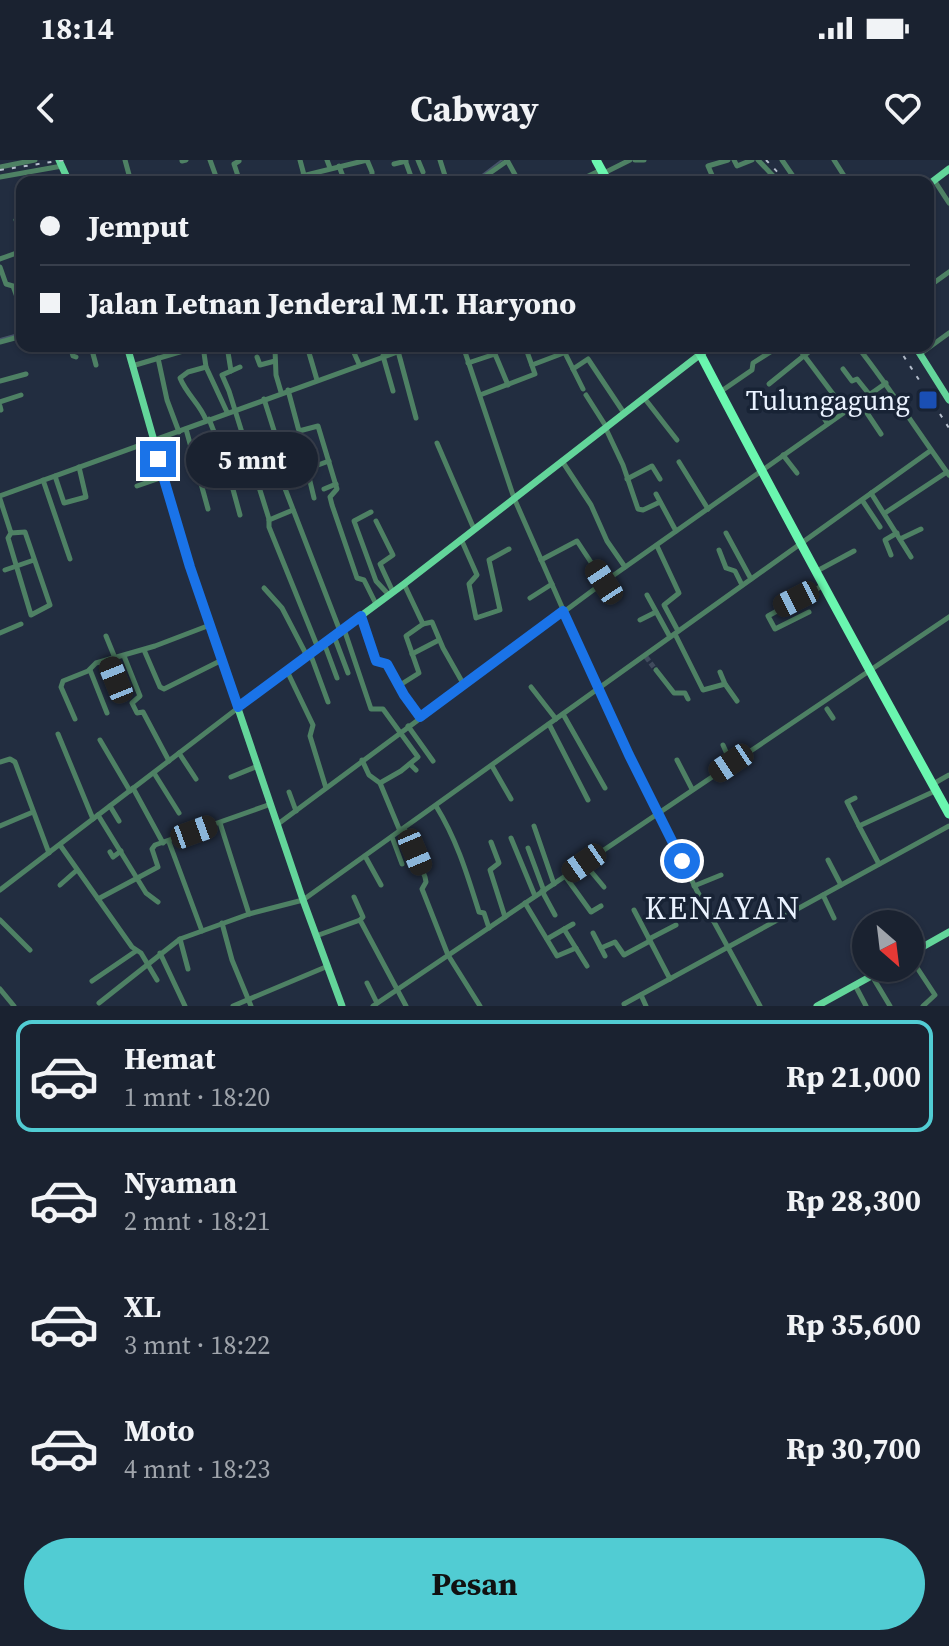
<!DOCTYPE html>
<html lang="id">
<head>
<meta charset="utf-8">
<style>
  :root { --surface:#1a2230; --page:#272f3c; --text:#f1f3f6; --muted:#9fa4ab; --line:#383f4c; --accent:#51ccd3 }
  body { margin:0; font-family:"Source Serif 4",serif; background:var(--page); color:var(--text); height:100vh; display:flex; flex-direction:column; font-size:30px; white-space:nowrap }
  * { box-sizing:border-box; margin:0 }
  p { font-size:26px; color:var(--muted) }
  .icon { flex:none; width:44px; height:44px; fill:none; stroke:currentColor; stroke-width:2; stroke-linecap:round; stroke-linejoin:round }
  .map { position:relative; height:846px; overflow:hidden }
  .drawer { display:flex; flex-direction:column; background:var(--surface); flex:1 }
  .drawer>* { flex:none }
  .guide { position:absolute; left:16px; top:16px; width:918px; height:176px; border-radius:16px; box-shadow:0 2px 6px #0004,0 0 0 2px var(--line); display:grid; align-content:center; height:176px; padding:0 24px; background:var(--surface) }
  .needle { width:52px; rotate:152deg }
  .tools { position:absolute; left:852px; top:750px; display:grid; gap:16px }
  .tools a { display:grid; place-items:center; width:72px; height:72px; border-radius:50%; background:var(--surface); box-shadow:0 2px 6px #0004,0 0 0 2px var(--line); font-size:40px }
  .end { position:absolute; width:36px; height:36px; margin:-18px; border:10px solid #1a73e8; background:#fff; box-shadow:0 0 0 4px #fff }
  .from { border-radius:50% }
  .bubble { position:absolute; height:56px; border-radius:28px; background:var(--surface); box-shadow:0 2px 6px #0004,0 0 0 2px var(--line); font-size:26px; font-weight:700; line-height:56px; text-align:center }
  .car { position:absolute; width:24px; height:48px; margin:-24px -12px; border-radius:10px; box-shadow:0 0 6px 2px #0007; background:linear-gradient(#222 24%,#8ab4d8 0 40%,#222 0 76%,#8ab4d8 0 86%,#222 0) }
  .guide b { display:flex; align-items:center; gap:28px; height:76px; font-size:30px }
  .guide b+b { border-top:2px solid var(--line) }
  .guide i { width:20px; height:20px; background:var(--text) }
  ul { padding:14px 0 0; list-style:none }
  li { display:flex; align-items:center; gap:24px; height:112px; margin:0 16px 12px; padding:0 8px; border:4px solid transparent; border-radius:16px }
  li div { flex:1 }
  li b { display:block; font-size:30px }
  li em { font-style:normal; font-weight:700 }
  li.on { border-color:var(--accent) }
  li>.icon { width:72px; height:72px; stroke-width:1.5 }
  .button { display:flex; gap:16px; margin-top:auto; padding:16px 24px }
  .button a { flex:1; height:92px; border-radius:48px; background:var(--accent); color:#111; font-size:32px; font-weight:700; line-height:92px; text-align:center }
  .status { display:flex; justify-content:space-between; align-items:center; height:56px; padding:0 40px; background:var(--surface); direction:ltr }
  .status svg { height:22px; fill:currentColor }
  header { display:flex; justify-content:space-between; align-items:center; height:104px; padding:0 24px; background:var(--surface); font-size:36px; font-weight:700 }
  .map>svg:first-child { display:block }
</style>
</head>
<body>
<div class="status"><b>18:14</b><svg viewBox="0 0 49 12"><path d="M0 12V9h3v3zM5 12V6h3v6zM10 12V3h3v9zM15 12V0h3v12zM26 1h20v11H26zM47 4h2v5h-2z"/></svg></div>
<header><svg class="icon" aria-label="back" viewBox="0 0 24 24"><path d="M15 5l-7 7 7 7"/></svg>Cabway<svg class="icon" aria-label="heart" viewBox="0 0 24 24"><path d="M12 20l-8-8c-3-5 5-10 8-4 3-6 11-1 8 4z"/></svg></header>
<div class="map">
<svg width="949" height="846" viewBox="0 0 949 846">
  <rect width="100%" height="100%" fill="#222d40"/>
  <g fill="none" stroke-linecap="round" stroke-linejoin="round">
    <g stroke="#46546a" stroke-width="2">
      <path d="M473,22L502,0"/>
      <path d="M0,179L22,173"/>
    </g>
    <path stroke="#404b5d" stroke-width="5" stroke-dasharray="5 2.5" stroke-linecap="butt" d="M646,497L656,510"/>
    <g stroke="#4e8164" stroke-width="5">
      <path d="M125,0L131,22"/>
      <path d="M210,0L218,22"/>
      <path d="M300,0L304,15"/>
      <path d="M327,0L330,8"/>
      <path d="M405,0L413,22"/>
      <path d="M418,0L423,12"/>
      <path d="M440,0L447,22"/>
      <path d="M507,0L519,22"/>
      <path d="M635,0H644"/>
      <path d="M734,0L737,6L752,0"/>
      <path d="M758,0L779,22"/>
      <path d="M782,0L797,22"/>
      <path d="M834,0L848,22"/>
      <path d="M182,1L186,0"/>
      <path d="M239,1L234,4L240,22"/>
      <path d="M394,4L406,1"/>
      <path d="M339,6L345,22"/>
      <path d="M0,7L35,0"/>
      <path d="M604,13L630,0"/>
      <path d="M0,17L62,6"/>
      <path d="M399,20L411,17"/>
      <path d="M934,20L949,43"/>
      <path d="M278,22L367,0L372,12V22"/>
      <path d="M477,22L507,1"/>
      <path d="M576,22L601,10"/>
      <path d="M715,22L708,6L728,0"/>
      <path d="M16,60L22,72"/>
      <path d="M0,99L22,91"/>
      <path d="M0,107L6,124L13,126L22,151"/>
      <path d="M928,127L949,112"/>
      <path d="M0,182L22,176"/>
      <path d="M70,186L73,196L76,197"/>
      <path d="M86,186L92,190L96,205"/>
      <path d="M203,186L206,207L227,252"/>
      <path d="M227,186L231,211L222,215L229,231L269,359V367L318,488"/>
      <path d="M261,186L264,190H275"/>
      <path d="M279,186L275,190L276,215L281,232"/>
      <path d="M307,186L317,220"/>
      <path d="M351,186L359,204"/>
      <path d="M384,186L385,195"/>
      <path d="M463,186L514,338L598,529L696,729L760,846"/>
      <path d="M797,186L845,250"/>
      <path d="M857,186C890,228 918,272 949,315"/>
      <path d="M203,189L215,186"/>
      <path d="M398,191L416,258"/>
      <path d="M565,193L583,229"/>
      <path d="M920,194L949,173"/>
      <path d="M383,196L393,231"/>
      <path d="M257,197L260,205L275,201"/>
      <path d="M158,198L167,240L179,272"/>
      <path d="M468,203L495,194L508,225"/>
      <path d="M532,205L582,186"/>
      <path d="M132,206L183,191"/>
      <path d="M206,207L188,212L180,218C187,235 200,244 206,260"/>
      <path d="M573,209L588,199L624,253"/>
      <path d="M843,209L852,221L857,219L869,234"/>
      <path d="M231,211L240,207"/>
      <path d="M0,221L26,214"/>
      <path d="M769,224L816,186"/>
      <path d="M288,230L299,271L318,266L337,329L330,337L332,345L357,418L364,420L376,444"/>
      <path d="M720,232L752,210L753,203L780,186"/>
      <path d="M480,235L535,214L525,186"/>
      <path d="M586,235L607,268"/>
      <path d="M264,239L285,305L279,313L340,471"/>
      <path d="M645,239L677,280"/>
      <path d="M859,241L881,274"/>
      <path d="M0,242L21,235"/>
      <path d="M0,246L1,250"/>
      <path d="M821,253L827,263"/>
      <path d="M209,259L225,300L240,355"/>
      <path d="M186,269L208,349"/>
      <path d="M606,269L623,305L638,349L643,350L660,342"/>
      <path d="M437,283L474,369"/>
      <path d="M261,288L266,289L275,308L279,311"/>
      <path d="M783,295L797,313"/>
      <path d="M562,301L591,345L607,381L625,407"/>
      <path d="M285,302L298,298"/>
      <path d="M679,302L708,349"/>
      <path d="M55,316L64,343L86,337L79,307"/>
      <path d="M627,319L652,306L660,319"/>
      <path d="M43,320L70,399"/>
      <path d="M137,326L163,317"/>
      <path d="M324,329L336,324"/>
      <path d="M871,333L911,397"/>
      <path d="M656,334L676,371"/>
      <path d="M0,336L414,186"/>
      <path d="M314,338L307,309L329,301"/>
      <path d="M0,339L11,373L25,372L50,445L31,455L8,378L11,373"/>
      <path d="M862,340L880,367"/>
      <path d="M371,352L354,361L376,421L389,435"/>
      <path d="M885,353L947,312"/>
      <path d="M269,360L293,350"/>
      <path d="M376,361L393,395L380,404L393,432"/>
      <path d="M726,373L751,419"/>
      <path d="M461,379L477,415L469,424L476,458L500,450L489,400L509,389"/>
      <path d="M900,379L921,369"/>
      <path d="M657,386L679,433L664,445L678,471"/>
      <path d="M719,390L726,408L735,411L742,425"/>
      <path d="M891,395L885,380L897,373"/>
      <path d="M541,400L577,381L604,422"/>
      <path d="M5,410L34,400"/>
      <path d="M817,411L854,391"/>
      <path d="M404,424L423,464L432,462L443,488L464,525"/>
      <path d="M264,428L282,448L307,496"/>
      <path d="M647,435L670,477"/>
      <path d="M530,438L552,424"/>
      <path d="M809,452L775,469L768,456L822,426"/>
      <path d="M361,456L376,501L387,504L404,535L420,557"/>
      <path d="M640,460L656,452"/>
      <path d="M344,469L371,549H383L418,597L401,611L380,623"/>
      <path d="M0,473L21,464"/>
      <path d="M675,474L703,530L725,524L737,541"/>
      <path d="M106,476L115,498"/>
      <path d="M334,476L348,513"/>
      <path d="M324,483L337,518"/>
      <path d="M144,490L160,527L164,529L222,500"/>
      <path d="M310,493L328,542"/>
      <path d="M412,494L439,480"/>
      <path d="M124,496L140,536L132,543L137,553L143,552L169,601"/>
      <path d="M108,500L124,539"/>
      <path d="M90,510L107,553"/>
      <path d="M656,510L674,533H685L688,539"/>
      <path d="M287,511L313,565L310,576L326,628"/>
      <path d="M720,512L725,524"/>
      <path d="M400,525L419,513L406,476L423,464"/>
      <path d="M531,527L556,559"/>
      <path d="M827,549L833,558"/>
      <path d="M563,554L605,628"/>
      <path d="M75,559L61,527L63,521L88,511L96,503L155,486L210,465"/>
      <path d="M549,564L588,640"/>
      <path d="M408,566L433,601"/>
      <path d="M58,574L93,659"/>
      <path d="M100,580L130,631"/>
      <path d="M723,585L731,603"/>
      <path d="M179,593L196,619"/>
      <path d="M362,600L369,615L380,623L400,671"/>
      <path d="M677,600L692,629"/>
      <path d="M0,602L10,599L15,602L49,693"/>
      <path d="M410,604L416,610"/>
      <path d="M492,606L511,639"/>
      <path d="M154,613L179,653"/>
      <path d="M231,617L258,606"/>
      <path d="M933,624L949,615"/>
      <path d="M133,628L163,683"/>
      <path d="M289,632L296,651"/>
      <path d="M855,638L847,642L859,666"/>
      <path d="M110,646L119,661"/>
      <path d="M436,646C457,680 467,714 479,752L484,753L489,768"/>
      <path d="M98,655L146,733L158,742"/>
      <path d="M220,663L249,754"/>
      <path d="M278,664L604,422L886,223"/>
      <path d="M0,666L33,652"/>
      <path d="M534,666L554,724"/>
      <path d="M404,668L425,717L426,722L422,729L424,734L448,795L480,846"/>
      <path d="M392,677L402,704"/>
      <path d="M511,678L535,736"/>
      <path d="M169,682L202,771"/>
      <path d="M491,682L499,703L490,710L505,757"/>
      <path d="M60,685L132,787L141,793L157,820"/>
      <path d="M528,688L544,731"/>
      <path d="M110,692L113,697L121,691"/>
      <path d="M365,696L381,725"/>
      <path d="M828,700L841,725"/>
      <path d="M584,703L604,727"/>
      <path d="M879,704L859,666L935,631"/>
      <path d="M565,716L591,752L601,746"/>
      <path d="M60,725L77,710"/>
      <path d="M694,726L721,715"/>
      <path d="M0,730L238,548"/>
      <path d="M542,731L555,755"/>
      <path d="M823,735L834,758"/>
      <path d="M354,737L363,757L360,760"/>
      <path d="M98,739L158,707L152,689L155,685L271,644"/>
      <path d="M525,743L557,796L576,788"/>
      <path d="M634,750L670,819"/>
      <path d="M0,760L30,790"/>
      <path d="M222,763L232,800L251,846"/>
      <path d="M564,769L587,806"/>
      <path d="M593,773L605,796"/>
      <path d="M316,776L360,760L406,846"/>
      <path d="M180,779L188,809"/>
      <path d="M547,779L573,764"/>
      <path d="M649,779L676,765"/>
      <path d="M601,788L615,782L624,795L650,781"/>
      <path d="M160,793L185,846"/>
      <path d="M910,797L935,835L923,846"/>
      <path d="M872,816L890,846"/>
      <path d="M92,821L136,791"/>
      <path d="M367,823L377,843"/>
      <path d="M855,825L866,846"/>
      <path d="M0,829L14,846"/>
      <path d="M641,835L646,846"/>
      <path d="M99,843L180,779L249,754L303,740L930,291"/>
      <path d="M624,844L949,666"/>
      <path d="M233,846L328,806"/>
      <path d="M373,846L949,457"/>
    </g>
    <g stroke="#63d59a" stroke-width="7">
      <path d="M59,0L69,22"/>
      <path d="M928,25L949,9"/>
      <path d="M127,186L190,407L303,740L342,846"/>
      <path d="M915,186L949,240"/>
      <path d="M238,547L404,424L711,186"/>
      <path d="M910,794L949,772"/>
      <path d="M817,846L886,808"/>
    </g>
    <g stroke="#6af6af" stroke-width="9">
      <path d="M596,0L608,22"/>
      <path d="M696,186C778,343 863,499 949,654"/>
    </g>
    <g stroke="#b5becc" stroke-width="2" stroke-dasharray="4 8" stroke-linecap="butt">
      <path d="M766,0L787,22"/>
      <path d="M0,10L64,0"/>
      <path d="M897,186L923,226"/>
      <path d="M940,254L949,268"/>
    </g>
  </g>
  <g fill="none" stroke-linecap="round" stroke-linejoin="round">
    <path stroke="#1a73e8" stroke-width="10" d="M158,299L190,407L238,547L361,456L376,501L387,504L404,535L420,557L563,451L629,595L682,701"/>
  </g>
  <rect fill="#1a4fb4" stroke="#182335" stroke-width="3" x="918" y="230" width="20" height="20" rx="4"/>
  <g text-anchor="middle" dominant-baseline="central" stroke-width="7" stroke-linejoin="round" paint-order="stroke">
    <g font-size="28" fill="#eaf2ff" stroke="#182335" text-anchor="end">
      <text x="910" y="240">Tulungagung</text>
    </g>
    <g font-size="32" letter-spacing="2" fill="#eaf2ff" stroke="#182335">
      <text x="723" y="748">KENAYAN</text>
    </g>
  </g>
</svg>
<div class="tools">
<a><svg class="needle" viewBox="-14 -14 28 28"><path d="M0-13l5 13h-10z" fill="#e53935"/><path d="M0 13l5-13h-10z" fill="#9fa4ab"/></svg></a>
</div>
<i class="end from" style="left:682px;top:701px"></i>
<i class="end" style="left:158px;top:299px"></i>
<div class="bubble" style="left:186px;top:272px;width:132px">5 mnt</div>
<i class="car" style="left:604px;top:422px;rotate:327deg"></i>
<i class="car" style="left:796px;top:439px;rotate:243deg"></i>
<i class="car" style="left:116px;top:520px;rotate:338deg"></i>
<i class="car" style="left:731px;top:603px;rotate:236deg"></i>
<i class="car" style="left:194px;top:672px;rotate:70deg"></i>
<i class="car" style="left:415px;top:692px;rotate:157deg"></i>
<i class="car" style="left:584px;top:703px;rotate:235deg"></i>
<div class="guide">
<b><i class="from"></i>Jemput</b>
<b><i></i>Jalan Letnan Jenderal M.T. Haryono</b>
</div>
</div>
<section class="drawer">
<ul>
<li class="on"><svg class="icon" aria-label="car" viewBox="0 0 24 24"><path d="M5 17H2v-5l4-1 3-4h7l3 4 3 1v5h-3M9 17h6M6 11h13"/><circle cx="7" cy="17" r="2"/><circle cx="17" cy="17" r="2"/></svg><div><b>Hemat</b><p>1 mnt · 18:20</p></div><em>Rp 21,000</em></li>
<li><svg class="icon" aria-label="car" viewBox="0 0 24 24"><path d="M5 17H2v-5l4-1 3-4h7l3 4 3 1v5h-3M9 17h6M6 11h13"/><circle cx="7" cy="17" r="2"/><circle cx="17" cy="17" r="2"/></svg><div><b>Nyaman</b><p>2 mnt · 18:21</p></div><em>Rp 28,300</em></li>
<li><svg class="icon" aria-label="car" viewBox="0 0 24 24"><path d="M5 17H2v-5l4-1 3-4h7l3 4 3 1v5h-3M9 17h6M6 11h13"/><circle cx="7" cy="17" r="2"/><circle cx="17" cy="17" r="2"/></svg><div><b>XL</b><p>3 mnt · 18:22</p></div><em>Rp 35,600</em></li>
<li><svg class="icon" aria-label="car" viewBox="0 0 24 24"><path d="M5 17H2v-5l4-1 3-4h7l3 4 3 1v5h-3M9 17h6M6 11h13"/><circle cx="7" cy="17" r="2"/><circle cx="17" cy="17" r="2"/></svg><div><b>Moto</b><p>4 mnt · 18:23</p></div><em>Rp 30,700</em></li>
</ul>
<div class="button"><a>Pesan</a></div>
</section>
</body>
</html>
